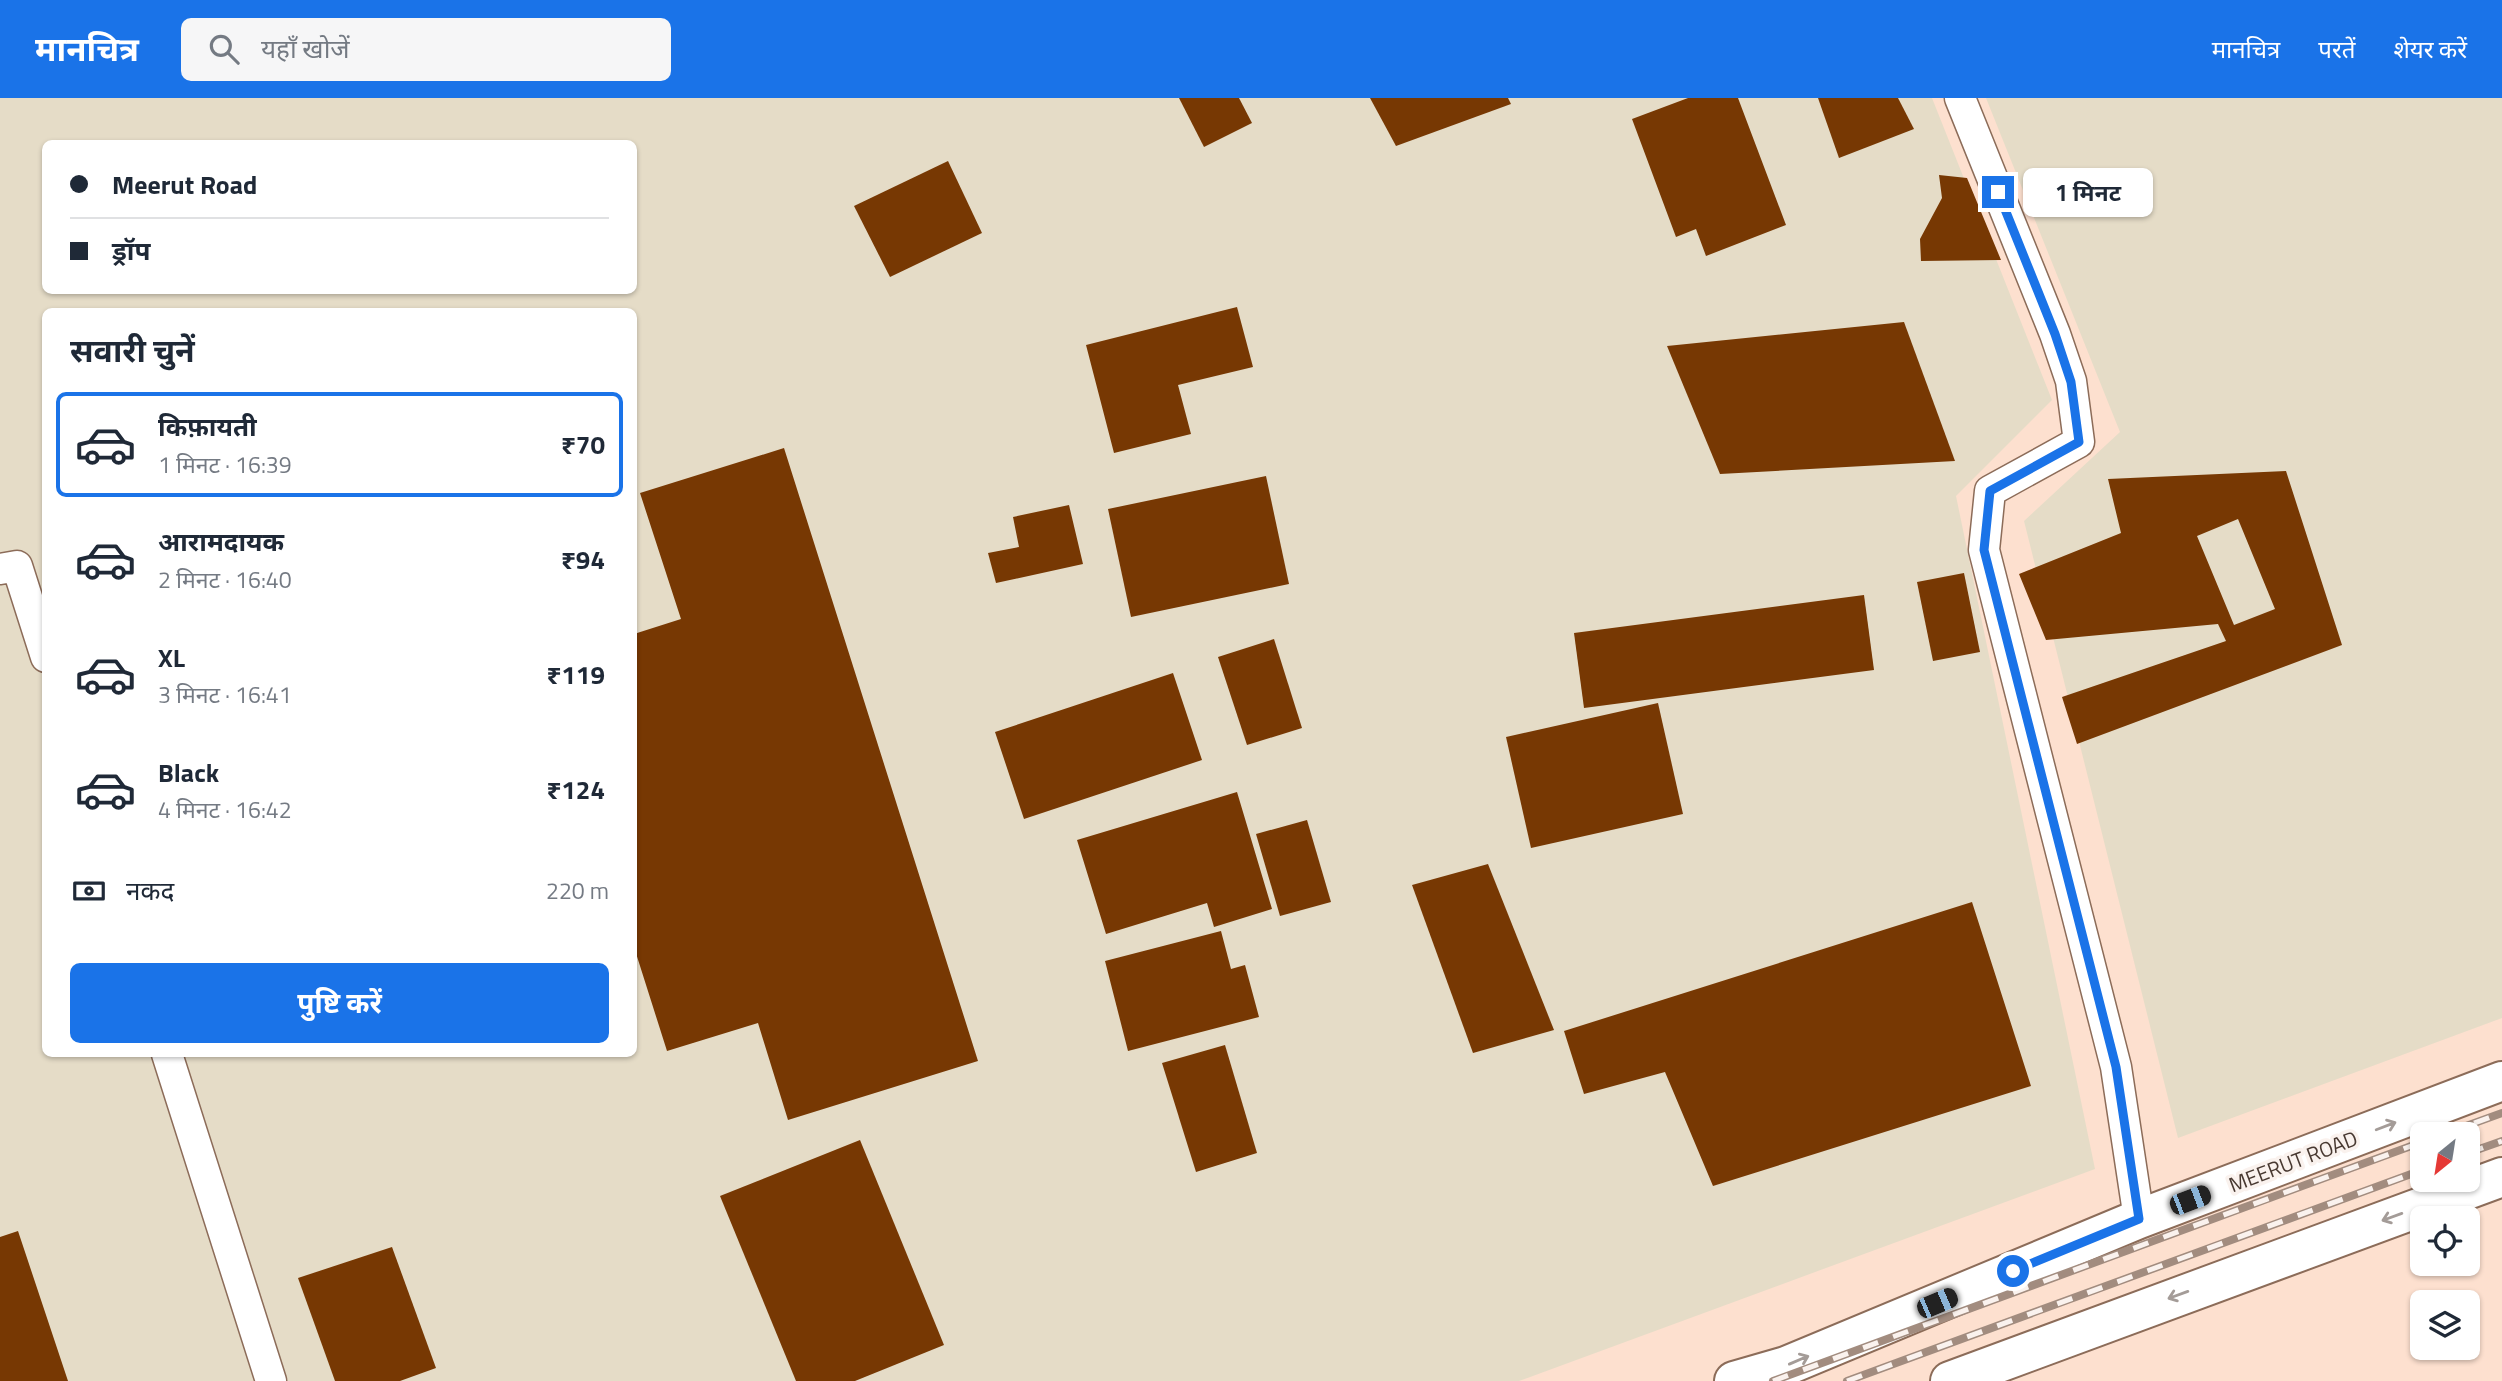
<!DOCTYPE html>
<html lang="hi">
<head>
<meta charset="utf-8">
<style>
  :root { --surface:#fff; --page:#f6f6f7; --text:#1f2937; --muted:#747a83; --line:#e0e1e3; --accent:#1a73e8 }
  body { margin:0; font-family:"Titillium Web","Noto Sans Devanagari",sans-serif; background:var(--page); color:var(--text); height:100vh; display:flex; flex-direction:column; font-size:26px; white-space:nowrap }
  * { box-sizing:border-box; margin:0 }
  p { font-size:23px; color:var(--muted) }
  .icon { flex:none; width:38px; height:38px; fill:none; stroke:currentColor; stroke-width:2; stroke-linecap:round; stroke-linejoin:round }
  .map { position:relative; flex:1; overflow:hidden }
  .sheet { position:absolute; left:42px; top:210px; width:595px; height:749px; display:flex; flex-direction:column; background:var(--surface); border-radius:10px; box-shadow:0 2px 5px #0004 }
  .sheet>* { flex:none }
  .top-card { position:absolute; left:42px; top:42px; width:595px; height:154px; border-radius:10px; box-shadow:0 2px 5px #0004; display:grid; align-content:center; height:154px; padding:0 28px; background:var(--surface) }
  .needle { width:46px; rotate:210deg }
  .fabs { position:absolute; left:2410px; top:1024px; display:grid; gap:14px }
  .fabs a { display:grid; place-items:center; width:70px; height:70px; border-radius:10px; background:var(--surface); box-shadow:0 2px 5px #0004; font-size:35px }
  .end { position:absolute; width:32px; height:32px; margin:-16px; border:9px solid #1a73e8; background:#fff; box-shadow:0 0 0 4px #fff }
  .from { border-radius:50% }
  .bubble { position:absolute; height:49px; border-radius:10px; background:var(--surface); box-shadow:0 2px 5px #0004; font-size:23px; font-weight:700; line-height:49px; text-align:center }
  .car { position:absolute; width:21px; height:42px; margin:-21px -10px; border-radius:9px; box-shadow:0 0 5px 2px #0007; background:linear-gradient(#222 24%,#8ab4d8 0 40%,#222 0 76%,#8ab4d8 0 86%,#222 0) }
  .top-card b { display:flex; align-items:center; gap:24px; height:66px; font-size:26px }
  .top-card b+b { border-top:2px solid var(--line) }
  .top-card i { width:18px; height:18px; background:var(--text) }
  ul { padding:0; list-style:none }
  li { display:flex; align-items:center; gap:21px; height:105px; margin:0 14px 10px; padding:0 14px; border:4px solid transparent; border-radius:10px }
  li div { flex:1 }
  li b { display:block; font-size:26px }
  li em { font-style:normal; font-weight:700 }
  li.selected { border-color:var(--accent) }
  li>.icon { width:63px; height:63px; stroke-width:1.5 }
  h2 { padding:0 28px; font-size:32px; line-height:84px }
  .pay { display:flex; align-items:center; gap:18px; height:77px; padding:0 28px; font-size:26px }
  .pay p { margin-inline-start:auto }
  .action { display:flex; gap:14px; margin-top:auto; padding:14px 28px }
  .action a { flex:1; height:80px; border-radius:10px; background:var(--accent); color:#fff; font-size:28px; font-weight:700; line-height:80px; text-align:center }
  header { display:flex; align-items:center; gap:42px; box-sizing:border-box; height:98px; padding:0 35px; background:var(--accent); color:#fff }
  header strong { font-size:33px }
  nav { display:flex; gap:38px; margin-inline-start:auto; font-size:24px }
  .search { width:490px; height:63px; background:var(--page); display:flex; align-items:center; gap:18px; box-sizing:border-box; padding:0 24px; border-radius:10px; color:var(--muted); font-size:26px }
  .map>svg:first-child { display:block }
</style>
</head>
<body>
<header>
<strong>मानचित्र</strong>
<div class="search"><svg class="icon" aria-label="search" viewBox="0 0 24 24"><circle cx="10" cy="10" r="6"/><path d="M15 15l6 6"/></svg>यहाँ खोजें</div>
<nav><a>मानचित्र</a><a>परतें</a><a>शेयर करें</a></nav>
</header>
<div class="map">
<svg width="2502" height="1283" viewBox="0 0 2502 1283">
  <rect width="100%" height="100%" fill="#fde0cf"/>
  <g fill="#e5dcc7" fill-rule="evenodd">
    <path d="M0,0H1932L2052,302L1956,398L2095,1071L1519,1283H0ZM46,46H634V192H46ZM46,214H634V956H46Z"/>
    <path d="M1986,0H2502V920L2178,1040L2024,423L2120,334Z"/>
  </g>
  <g fill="#773803" fill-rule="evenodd">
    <path d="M1179,0H1239L1252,25L1204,49Z"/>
    <path d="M1370,0H1508L1511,6L1396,48Z"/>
    <path d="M1688,0H1738L1786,127L1706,158L1696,131L1676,139L1632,21Z"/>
    <path d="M1818,0H1898L1914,31L1839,60Z"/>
    <path d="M948,63L982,135L890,179L854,108Z"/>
    <path d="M1939,77L1967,80L2001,162L1921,163L1920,141L1942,100Z"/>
    <path d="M1237,209L1253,269L1178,287L1191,336L1114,355L1086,247Z"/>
    <path d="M1904,224L1955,363L1720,376L1667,248Z"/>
    <path d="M784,350L978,963L788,1022L758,925L667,953L634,849V536L681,521L640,395Z"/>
    <path d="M2286,373L2342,547L2077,646L2062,599L2226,543L2218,526L2046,542L2019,476L2121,435L2108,381ZM2238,421L2275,511L2234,527L2197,438Z"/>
    <path d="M1266,378L1289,486L1131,519L1108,411Z"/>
    <path d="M1069,407L1083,466L996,485L988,455L1019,449L1013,419Z"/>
    <path d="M1964,475L1980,554L1933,563L1917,484Z"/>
    <path d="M1864,497L1874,572L1584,610L1574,535Z"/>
    <path d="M1274,541L1302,630L1247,647L1218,559Z"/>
    <path d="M1173,575L1202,662L1024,721L995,634Z"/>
    <path d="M1658,605L1683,716L1531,750L1506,639Z"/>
    <path d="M1237,694L1272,811L1214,829L1207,805L1106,836L1077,742Z"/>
    <path d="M1307,722L1331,804L1280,818L1256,736Z"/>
    <path d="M1488,766L1554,932L1473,955L1412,787Z"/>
    <path d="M1972,804L2031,988L1713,1088L1665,974L1584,996L1564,933Z"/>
    <path d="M1221,833L1231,871L1245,867L1259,919L1128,953L1105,863Z"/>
    <path d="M1225,947L1257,1055L1196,1074L1162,965Z"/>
    <path d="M860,1042L944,1247L855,1283H796L720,1098Z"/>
    <path d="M18,1133L68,1283H0V1139Z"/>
    <path d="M392,1149L436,1270L400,1283H335L298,1180Z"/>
  </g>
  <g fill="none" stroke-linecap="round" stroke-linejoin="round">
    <g stroke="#8c6c59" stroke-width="33">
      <g id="street">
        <path d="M1960,0L2055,236L2071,283L2079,344L1990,393L1984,452L2116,969L2139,1121"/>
        <path d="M0,471L17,468L46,559"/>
        <path d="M167,956L271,1283"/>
      </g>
    </g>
    <g stroke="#8c6c59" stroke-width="42">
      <g id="highway">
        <path d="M1734,1283L1786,1268L2139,1121L2502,983"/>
        <path d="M1950,1283L2502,1079"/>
      </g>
    </g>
    <use href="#street" stroke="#fff" stroke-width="30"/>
    <use href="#highway" stroke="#fff" stroke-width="38"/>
    <g stroke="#a28c7f" stroke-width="8">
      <g id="rail">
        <path d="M2444,1036L2502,1015"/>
        <path d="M2468,1055L2502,1043"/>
        <path d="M1773,1283L2422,1044"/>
        <path d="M1847,1283L2422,1072"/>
      </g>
    </g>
    <use href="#rail" stroke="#faf2ee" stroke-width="5" stroke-dasharray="16" stroke-linecap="butt"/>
  </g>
  <defs><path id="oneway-shaft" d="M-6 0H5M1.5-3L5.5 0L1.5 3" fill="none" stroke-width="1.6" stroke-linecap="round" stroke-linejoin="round" transform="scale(1.75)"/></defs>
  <g stroke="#a49c98">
    <use href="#oneway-shaft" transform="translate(2386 1028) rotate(-21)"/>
    <use href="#oneway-shaft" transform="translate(2392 1119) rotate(160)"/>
    <use href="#oneway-shaft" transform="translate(2178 1197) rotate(160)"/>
    <use href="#oneway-shaft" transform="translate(1799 1262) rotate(-23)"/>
  </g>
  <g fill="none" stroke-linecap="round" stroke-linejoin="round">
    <path stroke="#1a73e8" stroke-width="9" d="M1998,94L2055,236L2071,284L2079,344L1990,393L1984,452L2116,969L2139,1121L2013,1173"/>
  </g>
  <g text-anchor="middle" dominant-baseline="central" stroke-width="7" stroke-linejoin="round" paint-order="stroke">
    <g font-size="21" fill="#483931" stroke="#faf2ee">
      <text transform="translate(2293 1063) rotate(-21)">MEERUT ROAD</text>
    </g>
  </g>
</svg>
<div class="fabs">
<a><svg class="needle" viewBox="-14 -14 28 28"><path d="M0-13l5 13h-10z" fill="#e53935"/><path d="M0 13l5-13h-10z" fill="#747a83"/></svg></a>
<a><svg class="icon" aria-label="locate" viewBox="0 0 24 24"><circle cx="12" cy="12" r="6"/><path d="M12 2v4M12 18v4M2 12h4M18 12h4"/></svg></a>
<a><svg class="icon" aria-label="layers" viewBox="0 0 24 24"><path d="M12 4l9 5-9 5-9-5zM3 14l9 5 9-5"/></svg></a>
</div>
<i class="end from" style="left:2013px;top:1173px"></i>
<i class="end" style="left:1998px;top:94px"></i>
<div class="bubble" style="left:2023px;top:70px;width:130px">1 मिनट</div>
<i class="car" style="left:2190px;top:1102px;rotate:69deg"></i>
<i class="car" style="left:1937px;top:1205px;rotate:67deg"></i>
<div class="top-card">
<b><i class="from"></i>Meerut Road</b>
<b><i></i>ड्रॉप</b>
</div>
<section class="sheet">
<h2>सवारी चुनें</h2>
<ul>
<li class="selected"><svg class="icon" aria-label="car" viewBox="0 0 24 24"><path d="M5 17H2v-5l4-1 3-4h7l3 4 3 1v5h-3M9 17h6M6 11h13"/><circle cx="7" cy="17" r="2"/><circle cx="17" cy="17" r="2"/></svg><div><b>किफ़ायती</b><p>1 मिनट · 16:39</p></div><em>₹70</em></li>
<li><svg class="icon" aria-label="car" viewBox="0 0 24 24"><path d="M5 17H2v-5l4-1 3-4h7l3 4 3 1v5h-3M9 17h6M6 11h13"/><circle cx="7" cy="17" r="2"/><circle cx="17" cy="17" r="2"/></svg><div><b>आरामदायक</b><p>2 मिनट · 16:40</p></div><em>₹94</em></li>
<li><svg class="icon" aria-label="car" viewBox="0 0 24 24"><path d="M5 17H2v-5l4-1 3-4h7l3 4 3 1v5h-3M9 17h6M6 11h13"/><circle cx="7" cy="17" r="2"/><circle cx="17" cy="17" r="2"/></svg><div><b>XL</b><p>3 मिनट · 16:41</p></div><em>₹119</em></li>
<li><svg class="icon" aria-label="car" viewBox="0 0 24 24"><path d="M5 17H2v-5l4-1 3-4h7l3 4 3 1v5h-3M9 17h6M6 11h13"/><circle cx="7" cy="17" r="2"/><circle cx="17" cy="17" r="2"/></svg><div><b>Black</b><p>4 मिनट · 16:42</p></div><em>₹124</em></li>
</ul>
<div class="pay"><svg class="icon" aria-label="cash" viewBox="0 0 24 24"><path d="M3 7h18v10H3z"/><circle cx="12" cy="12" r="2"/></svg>नकद<p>220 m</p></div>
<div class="action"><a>पुष्टि करें</a></div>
</section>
</div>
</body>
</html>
